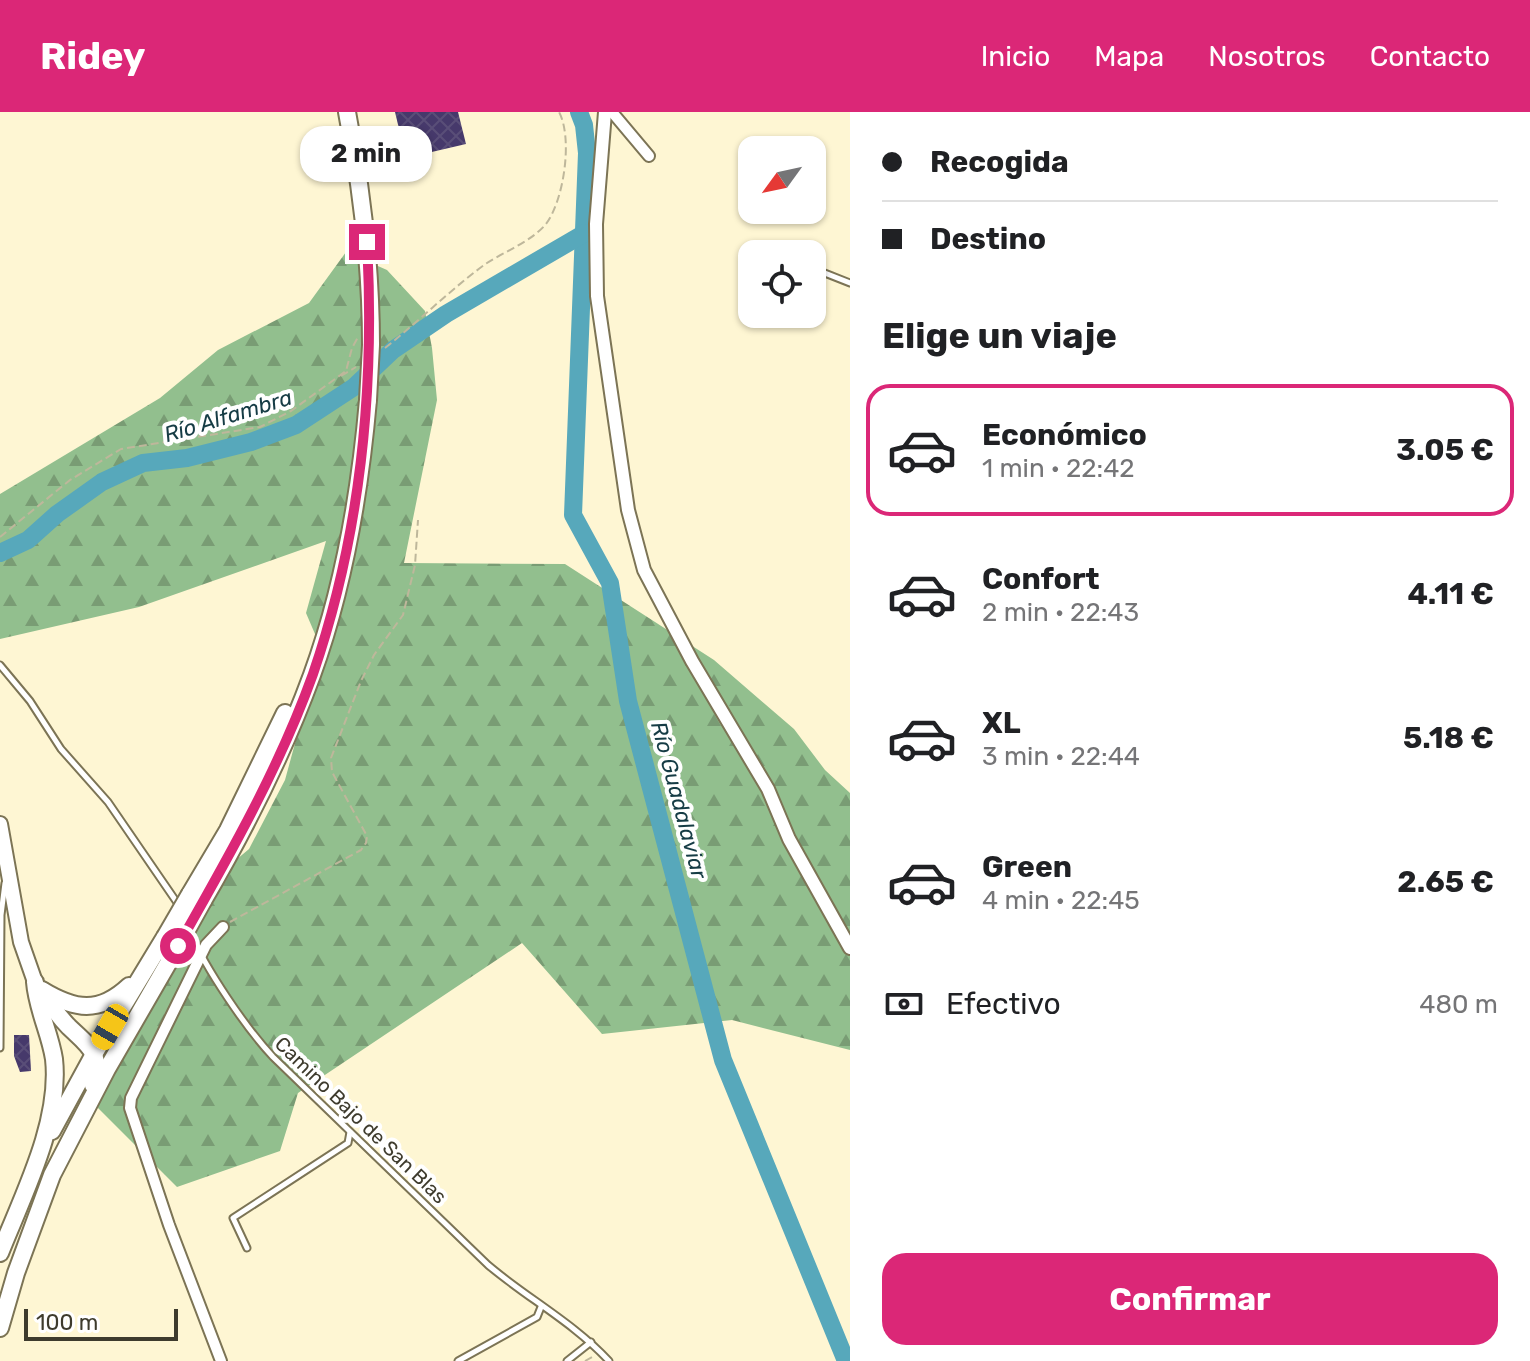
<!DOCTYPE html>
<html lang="es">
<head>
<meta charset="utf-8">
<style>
  :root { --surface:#fff; --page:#f6f6f6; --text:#202124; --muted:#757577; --line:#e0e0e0; --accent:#db2777 }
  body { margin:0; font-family:Rubik,sans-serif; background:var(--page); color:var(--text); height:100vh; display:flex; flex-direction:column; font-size:30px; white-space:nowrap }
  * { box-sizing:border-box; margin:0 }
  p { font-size:26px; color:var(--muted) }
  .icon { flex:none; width:44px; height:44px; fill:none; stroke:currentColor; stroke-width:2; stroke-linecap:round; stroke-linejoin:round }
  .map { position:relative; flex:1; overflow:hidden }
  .panel { display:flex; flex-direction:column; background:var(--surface); width:680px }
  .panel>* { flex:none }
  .top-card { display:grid; align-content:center; height:176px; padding:0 32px; background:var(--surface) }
  .needle { width:52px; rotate:237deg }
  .tools { position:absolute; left:738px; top:24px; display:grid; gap:16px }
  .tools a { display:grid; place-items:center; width:88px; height:88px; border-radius:16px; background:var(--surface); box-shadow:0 2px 6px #0004; font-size:40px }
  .scale { position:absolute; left:24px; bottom:20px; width:154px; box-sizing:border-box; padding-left:8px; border:4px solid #3e3b2d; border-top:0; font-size:22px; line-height:28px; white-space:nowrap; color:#3e3b2d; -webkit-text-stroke:6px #fff; paint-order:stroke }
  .end { position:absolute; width:36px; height:36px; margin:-18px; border:10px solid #db2777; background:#fff; box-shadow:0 0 0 4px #fff }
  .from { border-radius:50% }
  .bubble { position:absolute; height:56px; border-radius:24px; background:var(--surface); box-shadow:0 2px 6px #0004; font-size:26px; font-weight:700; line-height:56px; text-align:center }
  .car { position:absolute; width:24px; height:48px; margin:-24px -12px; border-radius:10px; box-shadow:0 0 6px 2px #0007; background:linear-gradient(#f5c518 24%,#345 0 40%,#f5c518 0 76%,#345 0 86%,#f5c518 0) }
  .top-card b { display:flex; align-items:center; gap:28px; height:76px; font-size:30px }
  .top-card b+b { border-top:2px solid var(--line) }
  .top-card i { width:20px; height:20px; background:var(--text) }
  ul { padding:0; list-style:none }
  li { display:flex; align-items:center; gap:24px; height:132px; margin:0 16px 12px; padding:0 16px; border:4px solid transparent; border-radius:24px }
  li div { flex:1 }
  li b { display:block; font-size:30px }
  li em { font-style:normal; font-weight:700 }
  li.current { border-color:var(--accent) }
  li>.icon { width:72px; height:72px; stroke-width:1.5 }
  h2 { padding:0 32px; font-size:36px; line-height:96px }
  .pay { display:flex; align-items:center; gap:20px; height:88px; padding:0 32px; font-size:30px }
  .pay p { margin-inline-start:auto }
  .primary-button { display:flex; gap:16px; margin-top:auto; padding:16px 32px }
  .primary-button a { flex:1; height:92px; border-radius:24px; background:var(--accent); color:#fff; font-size:32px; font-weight:700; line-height:92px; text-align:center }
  header { display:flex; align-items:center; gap:48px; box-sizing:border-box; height:112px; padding:0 40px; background:var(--accent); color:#fff }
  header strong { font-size:38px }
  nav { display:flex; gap:44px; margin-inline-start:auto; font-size:28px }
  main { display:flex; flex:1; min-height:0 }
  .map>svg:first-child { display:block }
</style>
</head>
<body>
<header>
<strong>Ridey</strong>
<nav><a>Inicio</a><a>Mapa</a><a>Nosotros</a><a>Contacto</a></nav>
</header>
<main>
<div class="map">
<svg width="850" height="1249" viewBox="0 0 850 1249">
  <defs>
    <pattern id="forest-firs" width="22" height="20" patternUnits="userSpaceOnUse" patternTransform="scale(2)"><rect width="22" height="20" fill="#92bf8e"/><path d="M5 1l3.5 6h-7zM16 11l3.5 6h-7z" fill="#799c74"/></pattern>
    <pattern id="building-cross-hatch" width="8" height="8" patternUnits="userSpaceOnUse" patternTransform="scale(2)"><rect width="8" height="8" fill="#46396b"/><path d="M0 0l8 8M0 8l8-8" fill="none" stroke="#594e78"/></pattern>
  </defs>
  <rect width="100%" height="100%" fill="#fef6d3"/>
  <path fill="url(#forest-firs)" d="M346,140L387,158L425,199L432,236L437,288L404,451L565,452L714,548L794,617L825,658L850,681V938L732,908L602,922L522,831L298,981L280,1039L177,1075L93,991L125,872L179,796L249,737L285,668L321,536L306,501L326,429L139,495L0,527V382L160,286L218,238L309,191Z"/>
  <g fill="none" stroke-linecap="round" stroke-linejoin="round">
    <g stroke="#57a8bb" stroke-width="18">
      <path d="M579,0L584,13L587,41L573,403L610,471L628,589L723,948L846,1249"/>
      <path d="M0,441L28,428L57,402L102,370L143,351L187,346L251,330L296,313L354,275L393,238L446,202L585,121"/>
    </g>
  </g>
  <g fill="url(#building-cross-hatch)">
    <path d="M395,0H458L466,32L406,46Z"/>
    <path d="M14,923H29L31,959L20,960L14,944Z"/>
  </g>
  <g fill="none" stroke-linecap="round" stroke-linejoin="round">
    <g stroke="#7c7455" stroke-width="9">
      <g id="service">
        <path d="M770,139L778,142"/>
        <path d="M812,156L850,171"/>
        <path d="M0,553L30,589L61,637L108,690L178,792"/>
        <path d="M190,820C206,857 245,915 273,945L488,1153C527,1186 574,1211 609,1249"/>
        <path d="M0,936L1,803L5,771"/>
        <path d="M247,1136L233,1106L348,1031L350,1020"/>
        <path d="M458,1249L537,1205L541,1195"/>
        <path d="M567,1249L591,1230"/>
      </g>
    </g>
    <g stroke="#7c7455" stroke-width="14">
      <g id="minor">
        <path d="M612,0L649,44"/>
        <path d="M221,1249L169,1113L130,996L131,986L206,833L223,815"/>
      </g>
    </g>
    <g stroke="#7c7455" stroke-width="16">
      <path id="tertiary" d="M605,0L596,112L597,184L628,398L644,458L692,549L768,677L789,727L850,836"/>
    </g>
    <g stroke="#7c7455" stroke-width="18">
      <path id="secondary" d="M0,712L21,830L35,870"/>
    </g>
    <g stroke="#7c7455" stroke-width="20">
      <g id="trunk">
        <path d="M347,0C362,78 371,154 371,233"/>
        <path d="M190,782L228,718L285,601"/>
        <path d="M203,789C245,717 283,642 312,563C344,475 360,380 368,288"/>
        <path d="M42,878C75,898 99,902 129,874"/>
        <path d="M43,879C50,892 58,904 69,915C89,934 103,942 93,973"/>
        <path d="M52,1019L94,942L165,825"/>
        <path d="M0,1141C23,1083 61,1010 54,947C50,921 37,897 35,870"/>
        <path d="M0,1216L16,1161L52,1063L107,957L178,834"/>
      </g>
    </g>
    <g stroke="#beb79b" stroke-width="2" stroke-dasharray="8 4" stroke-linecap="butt">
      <path d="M385,236C419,209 449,179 484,153C503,140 531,130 546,112C564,88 573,26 559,0"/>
      <path d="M341,264L356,255"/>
      <path d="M0,425L70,368L121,337L260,315L291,299L346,259L352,236L358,225"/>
      <path d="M230,810L361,738L366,731L367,724L332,660L331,646L361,569L374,543L403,503L415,453L418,408"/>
      <path d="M585,1249L592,1245"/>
    </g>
    <use href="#service" stroke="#fff" stroke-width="5"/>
    <use href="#minor" stroke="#fff" stroke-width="10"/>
    <use href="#tertiary" stroke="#fff" stroke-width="12"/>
    <use href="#secondary" stroke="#fff" stroke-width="14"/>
    <use href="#trunk" stroke="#fff" stroke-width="16"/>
    <g stroke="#7c7455" stroke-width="20" stroke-linecap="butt">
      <g id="trunk-bridge">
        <path d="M368,288L371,233"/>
        <path d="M165,825L190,782"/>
        <path d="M178,834L203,789"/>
      </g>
    </g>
    <use href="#trunk-bridge" stroke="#fff" stroke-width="16"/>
  </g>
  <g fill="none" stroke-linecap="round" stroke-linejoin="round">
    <path stroke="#db2777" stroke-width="10" d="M178,834C228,746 279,657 313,562C361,422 375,276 367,130"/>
  </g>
  <g text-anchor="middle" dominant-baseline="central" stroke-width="8" stroke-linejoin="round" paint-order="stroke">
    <g font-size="20" fill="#3e3b2d" stroke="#fff">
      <text transform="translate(361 1008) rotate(44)">Camino Bajo de San Blas</text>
    </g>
    <g font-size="22" font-style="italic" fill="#163c45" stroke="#fff">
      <text transform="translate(228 304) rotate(-17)">Río Alfambra</text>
      <text transform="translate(679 688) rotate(75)">Río Guadalaviar</text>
    </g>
  </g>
</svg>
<div class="tools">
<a><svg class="needle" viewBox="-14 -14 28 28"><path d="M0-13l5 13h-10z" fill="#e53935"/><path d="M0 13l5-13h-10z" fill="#757577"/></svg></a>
<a><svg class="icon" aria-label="locate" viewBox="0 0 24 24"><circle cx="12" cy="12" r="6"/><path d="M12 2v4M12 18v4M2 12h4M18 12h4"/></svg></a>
</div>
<div class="scale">100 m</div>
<i class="end from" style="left:178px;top:834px"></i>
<i class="end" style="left:367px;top:130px"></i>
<div class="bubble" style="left:300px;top:14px;width:132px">2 min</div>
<i class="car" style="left:110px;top:915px;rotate:210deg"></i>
</div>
<section class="panel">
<div class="top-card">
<b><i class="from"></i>Recogida</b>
<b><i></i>Destino</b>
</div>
<h2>Elige un viaje</h2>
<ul>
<li class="current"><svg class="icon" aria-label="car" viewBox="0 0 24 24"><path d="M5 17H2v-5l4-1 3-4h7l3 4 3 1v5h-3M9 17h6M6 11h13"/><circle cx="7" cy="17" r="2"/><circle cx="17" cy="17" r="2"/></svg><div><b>Económico</b><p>1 min · 22:42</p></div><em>3.05 €</em></li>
<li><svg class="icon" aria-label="car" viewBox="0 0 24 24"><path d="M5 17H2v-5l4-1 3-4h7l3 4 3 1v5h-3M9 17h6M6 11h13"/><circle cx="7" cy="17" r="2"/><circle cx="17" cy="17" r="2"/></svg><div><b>Confort</b><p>2 min · 22:43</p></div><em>4.11 €</em></li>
<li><svg class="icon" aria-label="car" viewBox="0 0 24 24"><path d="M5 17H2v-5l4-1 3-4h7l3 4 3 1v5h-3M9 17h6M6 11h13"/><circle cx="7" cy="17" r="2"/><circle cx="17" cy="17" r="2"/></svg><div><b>XL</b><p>3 min · 22:44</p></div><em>5.18 €</em></li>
<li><svg class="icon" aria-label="car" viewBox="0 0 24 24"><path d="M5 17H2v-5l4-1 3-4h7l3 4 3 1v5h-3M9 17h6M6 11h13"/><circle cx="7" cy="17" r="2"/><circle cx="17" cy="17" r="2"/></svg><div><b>Green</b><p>4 min · 22:45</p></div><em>2.65 €</em></li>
</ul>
<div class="pay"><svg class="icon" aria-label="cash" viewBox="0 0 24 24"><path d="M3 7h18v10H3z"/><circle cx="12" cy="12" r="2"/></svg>Efectivo<p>480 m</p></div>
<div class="primary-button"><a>Confirmar</a></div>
</section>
</main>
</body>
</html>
